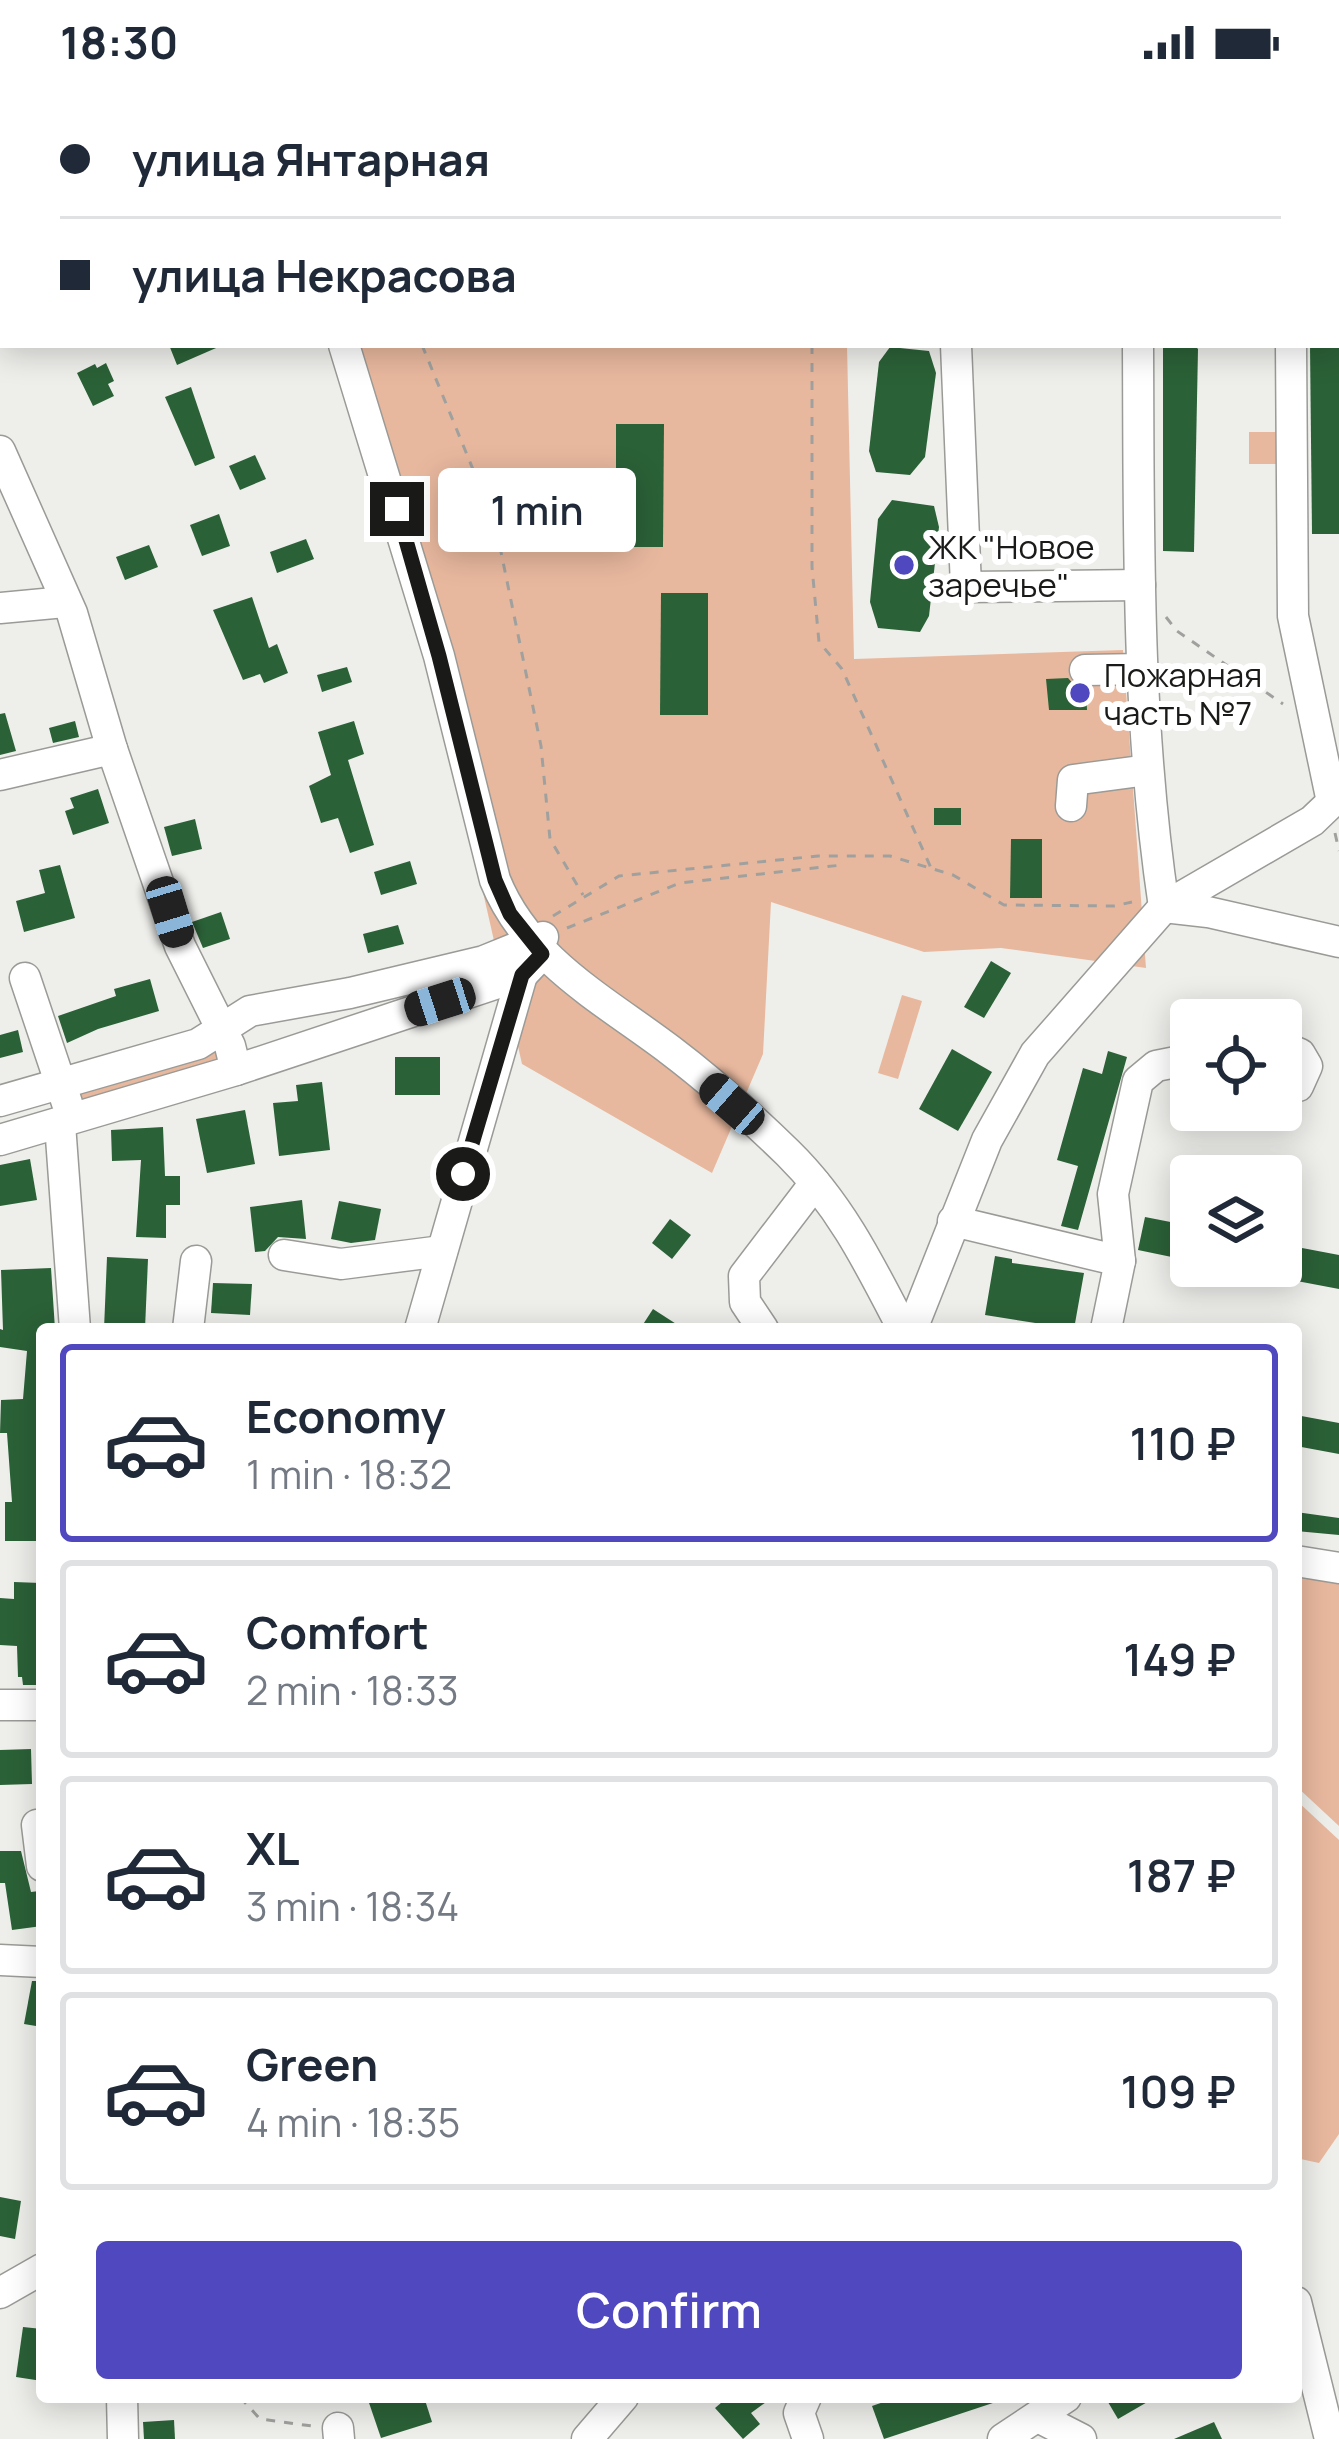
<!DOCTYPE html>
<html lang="en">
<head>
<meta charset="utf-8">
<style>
  :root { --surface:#fff; --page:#f6f6f7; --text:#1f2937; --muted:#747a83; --line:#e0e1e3; --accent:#5048bf }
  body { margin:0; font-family:Manrope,sans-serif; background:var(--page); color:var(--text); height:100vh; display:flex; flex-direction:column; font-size:45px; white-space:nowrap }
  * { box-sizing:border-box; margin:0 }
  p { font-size:39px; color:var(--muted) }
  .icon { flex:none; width:66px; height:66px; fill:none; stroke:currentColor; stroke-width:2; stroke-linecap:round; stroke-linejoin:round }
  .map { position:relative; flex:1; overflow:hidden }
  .drawer { position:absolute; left:36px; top:1239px; width:1266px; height:1080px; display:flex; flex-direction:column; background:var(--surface); border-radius:12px; box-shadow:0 6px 30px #0003 }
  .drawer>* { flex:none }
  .guide { position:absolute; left:0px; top:0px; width:1341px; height:264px; box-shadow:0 6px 30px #0003; display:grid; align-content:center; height:264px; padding:0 60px; background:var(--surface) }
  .fabs { position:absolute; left:1170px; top:915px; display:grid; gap:24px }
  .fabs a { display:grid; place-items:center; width:132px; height:132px; border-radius:12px; background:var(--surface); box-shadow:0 6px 30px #0003; font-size:60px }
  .end { position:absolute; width:54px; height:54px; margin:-27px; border:15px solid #1a1a19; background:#fff; box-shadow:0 0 0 6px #fff }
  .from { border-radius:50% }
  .bubble { position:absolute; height:84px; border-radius:12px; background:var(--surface); box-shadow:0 6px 30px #0003; font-size:39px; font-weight:600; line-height:84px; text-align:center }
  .car { position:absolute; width:36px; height:72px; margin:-36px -18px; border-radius:15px; box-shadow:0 0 9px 3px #0007; background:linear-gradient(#222 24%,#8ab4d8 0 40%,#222 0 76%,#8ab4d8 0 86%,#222 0) }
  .guide b { display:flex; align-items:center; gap:42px; height:114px; font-size:45px }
  .guide b+b { border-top:3px solid var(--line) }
  .guide i { width:30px; height:30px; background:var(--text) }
  ul { padding:21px 0 0; list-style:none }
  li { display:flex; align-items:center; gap:36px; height:198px; margin:0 24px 18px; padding:0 36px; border:6px solid var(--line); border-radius:12px }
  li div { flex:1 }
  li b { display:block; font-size:45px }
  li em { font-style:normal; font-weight:600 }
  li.current { border-color:var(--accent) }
  li>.icon { width:108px; height:108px; stroke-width:1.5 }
  .action { display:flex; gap:24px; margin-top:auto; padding:24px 60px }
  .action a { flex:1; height:138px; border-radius:12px; background:var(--accent); color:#fff; font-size:48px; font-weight:600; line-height:138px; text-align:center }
  .status { display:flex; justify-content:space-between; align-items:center; height:84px; padding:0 60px; background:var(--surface); direction:ltr }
  .status svg { height:33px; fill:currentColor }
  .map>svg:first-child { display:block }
</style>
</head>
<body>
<div class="status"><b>18:30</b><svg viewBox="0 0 49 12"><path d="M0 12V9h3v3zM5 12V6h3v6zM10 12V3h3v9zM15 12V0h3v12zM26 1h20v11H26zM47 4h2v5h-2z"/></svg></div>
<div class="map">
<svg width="1339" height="2355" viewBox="0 0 1339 2355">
  <rect width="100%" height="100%" fill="#eeefeb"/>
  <g fill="#e8b89e">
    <path d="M258,0H840V3H259Z"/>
    <path d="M343,261H847L854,575L1123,566L1146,884L1001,864L924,868L771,818L763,970L712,1089L522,980L396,425Z"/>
    <rect x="1249" y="348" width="28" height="32"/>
    <path d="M902,911L922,917L898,995L878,989Z"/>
    <path d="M215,958L221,977L79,1022L73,1011Z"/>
    <path d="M1296,1491L1339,1499V1742L1296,1702Z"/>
    <path d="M1296,1716L1339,1756V2050L1319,2079L1296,2074Z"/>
  </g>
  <g fill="#2b6137">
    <path d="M169,261H223L177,281Z"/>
    <path d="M1163,261H1194L1198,265L1194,468L1163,467Z"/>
    <path d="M1310,261H1339V450H1312Z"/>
    <path d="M890,263L929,267L936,289L925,373L910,391L876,388L869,367L879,278Z"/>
    <path d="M106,279L114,297L108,300L114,312L93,322L77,289L95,280L97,284Z"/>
    <path d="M191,303L215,374L195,382L165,313Z"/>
    <path d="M616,340H664L663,463H616Z"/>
    <path d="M255,371L266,395L240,406L229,382Z"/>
    <path d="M892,416L934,422L939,443L929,532L920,548L878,544L870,518L878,435Z"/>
    <path d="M219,430L230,462L202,472L190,441Z"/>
    <path d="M306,455L314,475L277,489L270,468Z"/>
    <path d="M149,461L158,483L125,496L116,473Z"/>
    <path d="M661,509H708V631H660Z"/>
    <path d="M252,513L269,564L277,560L288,589L264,599L260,590L243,596L213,526Z"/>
    <path d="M347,583L352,598L322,608L317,591Z"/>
    <path d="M1068,594L1075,602L1086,605L1087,626H1049L1046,595Z"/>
    <path d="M5,629L16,667L0,671V630Z"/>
    <path d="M75,637L79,653L53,659L49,644Z"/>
    <path d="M354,637L364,670L348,676L374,761L350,769L338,734L321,739L309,702L331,691L318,648Z"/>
    <path d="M98,705L109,739L73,751L65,727L74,724L70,714Z"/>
    <rect x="934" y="724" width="27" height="17"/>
    <path d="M195,735L202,765L172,772L164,743Z"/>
    <path d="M1011,755H1042V814H1010Z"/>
    <path d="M410,777L417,800L381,811L374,788Z"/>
    <path d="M60,781L75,834L24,848L16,817L45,809L39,786Z"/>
    <path d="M221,828L230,855L203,864L192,838Z"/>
    <path d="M398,841L404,860L368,869L363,850Z"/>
    <path d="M991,877L1011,889L984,934L964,923Z"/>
    <path d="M150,895L159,927L98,945L67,959L58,932L116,912L114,905Z"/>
    <path d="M18,946L23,968L0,974V951Z"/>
    <path d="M952,965L992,988L958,1047L919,1025Z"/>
    <path d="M1108,967L1127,973L1078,1146L1061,1142L1078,1082L1057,1076L1083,984L1102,990Z"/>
    <rect x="395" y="973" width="45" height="38"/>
    <path d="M322,998L330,1066L279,1072L273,1019L298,1017L296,1001Z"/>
    <path d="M245,1026L255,1080L207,1089L196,1035Z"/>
    <path d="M163,1043L165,1092H180V1121H166V1154L136,1153L141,1076L112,1077L111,1046Z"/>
    <path d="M30,1075L37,1116L0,1122V1081Z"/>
    <path d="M302,1116L306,1155L278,1153L265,1167L255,1168L250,1123Z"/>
    <path d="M339,1117L381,1125L375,1156L351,1159L331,1155Z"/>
    <path d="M1145,1133L1191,1142V1177L1138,1166Z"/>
    <path d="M670,1135L691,1151L672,1175L652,1159Z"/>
    <path d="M1281,1160L1339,1171V1205L1281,1194Z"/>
    <path d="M995,1172L1012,1175V1179L1084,1189L1074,1245L985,1231Z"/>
    <path d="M107,1173L148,1175L145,1245H104Z"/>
    <path d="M51,1184L55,1245H42V1457H5V1418H12L7,1349H0L1,1316L23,1315L27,1267L0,1263V1245L3,1246L1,1186Z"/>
    <path d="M213,1199L252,1200L250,1231L211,1229Z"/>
    <path d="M653,1225L684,1245H640Z"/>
    <path d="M1296,1331L1339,1339V1370L1296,1362Z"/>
    <path d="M1296,1428L1339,1434V1451L1296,1447Z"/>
    <path d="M14,1498L41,1499L42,1601H23L22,1593H18L17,1562L0,1561V1514L14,1515Z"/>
    <path d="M31,1665L32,1700L0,1701V1666Z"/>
    <path d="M0,1767H21L31,1808L39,1807L42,1842L12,1846L5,1799H0Z"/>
    <path d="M32,1897H42V1943L24,1940Z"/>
    <path d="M0,2113L21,2117L15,2155L0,2152Z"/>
    <path d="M23,2243L42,2245V2297L16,2293Z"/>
    <path d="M367,2313H424L432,2338L381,2354Z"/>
    <path d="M728,2313H773L751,2329L760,2340L743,2355L715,2324Z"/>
    <path d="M898,2313H1008V2314L884,2355L872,2322Z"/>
    <path d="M1105,2313H1156L1118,2335Z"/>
    <path d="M174,2336L175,2355H144L143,2338Z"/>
    <path d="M1214,2338L1222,2355H1174Z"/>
  </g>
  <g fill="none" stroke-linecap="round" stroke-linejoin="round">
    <g stroke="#9a9b97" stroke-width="33">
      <g id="minor">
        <path d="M265,0L266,3"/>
        <path d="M344,261L439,572L495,796C527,876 604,916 670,966C711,997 751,1033 788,1069C840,1120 870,1181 903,1245"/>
        <path d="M956,261L966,503L1140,501"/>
        <path d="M1138,261C1139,448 1136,637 1164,823"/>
        <path d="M0,367L72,529L112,665L180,862L230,962L236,986"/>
        <path d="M0,524L65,518"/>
        <path d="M1085,586L1143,585"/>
        <path d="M0,691L112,665"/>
        <path d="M1071,722L1073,696L1148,686"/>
        <path d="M1164,823L1208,828L1339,858"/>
        <path d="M25,894L67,1019"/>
        <path d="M1281,962L1300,970L1307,982L1298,1002L1281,1003"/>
        <path d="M0,1017L198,960L250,927L350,909L484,877L543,853"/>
        <path d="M60,1040L75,1245"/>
        <path d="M0,1056L236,986L522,891L542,870"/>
        <path d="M953,1137L1120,1177L1113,1110L1138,997L1156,982L1191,975"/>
        <path d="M284,1171L341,1180L442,1167"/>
        <path d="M188,1245L196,1177"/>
        <path d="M420,1245L522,891"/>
        <path d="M763,1245L745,1218L744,1192L815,1099"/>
        <path d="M912,1245L987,1056L1035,970L1164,823L1312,737L1332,718L1293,532L1291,261"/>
        <path d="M1106,1245L1120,1177"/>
        <path d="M1296,1477L1339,1484"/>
        <path d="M0,1621H42"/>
        <path d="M37,1741L42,1782"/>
        <path d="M0,1876L42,1878"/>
        <path d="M0,2209L42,2185"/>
        <path d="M1296,2218L1330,2355"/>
        <path d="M122,2313L123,2355"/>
        <path d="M806,2313L799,2329L808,2355"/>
        <path d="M1038,2333L1081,2355"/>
        <path d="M338,2344L339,2355"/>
        <path d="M587,2355L623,2313"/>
        <path d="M1003,2355L1066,2313"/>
      </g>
    </g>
    <g stroke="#a0a19e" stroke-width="3" stroke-dasharray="9 9" stroke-linecap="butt">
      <path d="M327,0L328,3"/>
      <path d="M1061,0L1064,3"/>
      <path d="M1288,0V3"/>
      <path d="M827,3V0"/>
      <path d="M1159,3L1160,0"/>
      <path d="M1338,65L1339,64"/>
      <path d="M422,261L495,439L541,662L550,755L583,811"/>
      <path d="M812,261V483L819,558L842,585L931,784"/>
      <path d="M1166,533L1177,547L1283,620"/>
      <path d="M1335,749L1339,767"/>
      <path d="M553,832L619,792L818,772H890L953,791L1004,821L1114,822L1132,818"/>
      <path d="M567,844L680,799L842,781"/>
      <path d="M240,2313L260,2335L312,2342"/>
    </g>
    <use href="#minor" stroke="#fff" stroke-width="30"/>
  </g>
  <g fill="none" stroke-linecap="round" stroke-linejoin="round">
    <path stroke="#1a1a19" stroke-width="15" d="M397,425L439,572L495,796L510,830L542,870L522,891L463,1090"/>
  </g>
  <g fill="#5048bf" stroke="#fff" stroke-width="4.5">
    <circle cx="904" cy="481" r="12"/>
    <circle cx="1080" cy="609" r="12"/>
  </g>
  <g text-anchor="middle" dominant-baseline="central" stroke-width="12" stroke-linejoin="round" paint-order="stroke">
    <g font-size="33" fill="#1a1a19" stroke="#fff" text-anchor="start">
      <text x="928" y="462">ЖК "Новое<tspan x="928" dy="38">заречье"</tspan></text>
      <text x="1104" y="590">Пожарная<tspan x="1104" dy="38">часть №7</tspan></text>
    </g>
  </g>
</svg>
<div class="fabs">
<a><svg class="icon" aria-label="locate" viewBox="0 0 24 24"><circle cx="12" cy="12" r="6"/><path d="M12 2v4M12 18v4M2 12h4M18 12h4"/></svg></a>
<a><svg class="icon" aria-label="layers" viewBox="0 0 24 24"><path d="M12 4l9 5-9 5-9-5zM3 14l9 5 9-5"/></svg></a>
</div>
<i class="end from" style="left:463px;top:1090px"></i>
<i class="end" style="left:397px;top:425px"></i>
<div class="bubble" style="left:438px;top:384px;width:198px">1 min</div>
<i class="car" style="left:170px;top:828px;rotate:163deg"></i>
<i class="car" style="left:440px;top:918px;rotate:252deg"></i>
<i class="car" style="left:732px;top:1020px;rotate:311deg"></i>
<div class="guide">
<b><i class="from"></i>улица Янтарная</b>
<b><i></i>улица Некрасова</b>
</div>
<section class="drawer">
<ul>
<li class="current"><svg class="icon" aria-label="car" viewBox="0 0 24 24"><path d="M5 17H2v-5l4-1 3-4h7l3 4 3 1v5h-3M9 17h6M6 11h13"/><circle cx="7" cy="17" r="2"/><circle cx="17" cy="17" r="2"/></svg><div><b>Economy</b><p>1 min · 18:32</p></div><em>110 ₽</em></li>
<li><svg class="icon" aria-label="car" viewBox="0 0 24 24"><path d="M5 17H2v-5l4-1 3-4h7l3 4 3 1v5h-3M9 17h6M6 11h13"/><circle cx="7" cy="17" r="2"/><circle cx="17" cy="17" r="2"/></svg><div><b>Comfort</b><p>2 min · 18:33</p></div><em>149 ₽</em></li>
<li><svg class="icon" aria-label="car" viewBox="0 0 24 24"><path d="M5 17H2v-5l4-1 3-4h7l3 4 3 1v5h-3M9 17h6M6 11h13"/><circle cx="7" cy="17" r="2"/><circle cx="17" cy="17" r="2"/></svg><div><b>XL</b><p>3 min · 18:34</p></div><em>187 ₽</em></li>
<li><svg class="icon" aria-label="car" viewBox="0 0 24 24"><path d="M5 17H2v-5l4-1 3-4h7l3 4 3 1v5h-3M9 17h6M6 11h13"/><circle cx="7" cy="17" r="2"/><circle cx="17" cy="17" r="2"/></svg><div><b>Green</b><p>4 min · 18:35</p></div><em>109 ₽</em></li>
</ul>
<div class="action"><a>Confirm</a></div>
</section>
</div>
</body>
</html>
